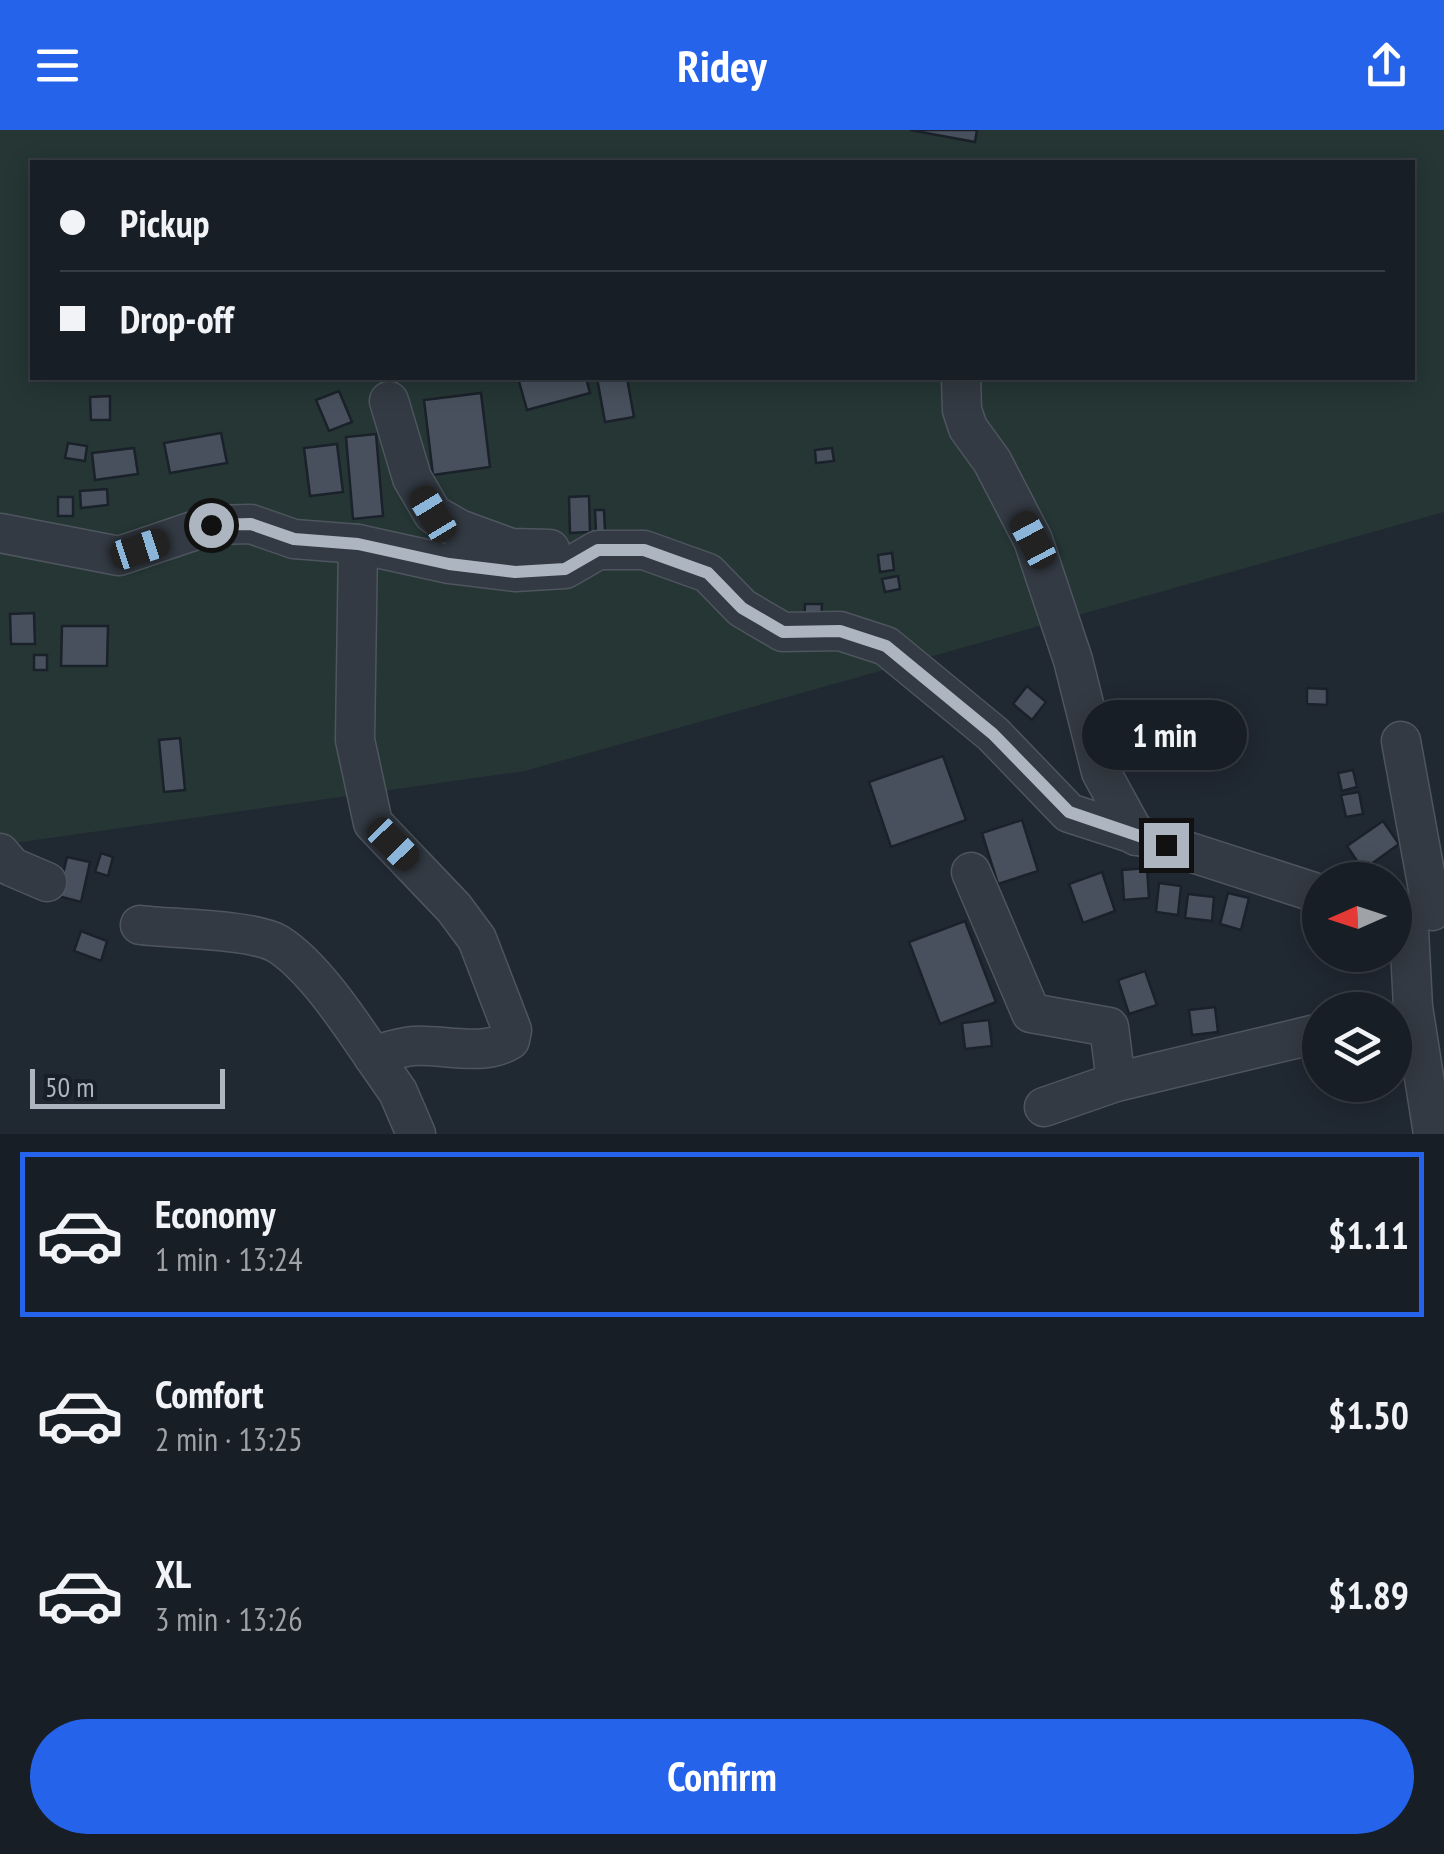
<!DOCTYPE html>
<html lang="en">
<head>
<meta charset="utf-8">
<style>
  :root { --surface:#181e26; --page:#252b32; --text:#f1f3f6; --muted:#9fa2a7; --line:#363c43; --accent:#2563eb }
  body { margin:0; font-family:"PT Sans Narrow",sans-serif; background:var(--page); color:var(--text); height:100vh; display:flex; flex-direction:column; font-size:38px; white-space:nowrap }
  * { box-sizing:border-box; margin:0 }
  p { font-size:32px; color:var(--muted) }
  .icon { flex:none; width:55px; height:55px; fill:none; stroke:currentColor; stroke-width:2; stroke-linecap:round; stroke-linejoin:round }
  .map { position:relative; height:1004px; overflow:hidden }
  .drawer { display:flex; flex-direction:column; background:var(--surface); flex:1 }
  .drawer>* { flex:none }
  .top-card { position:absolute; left:30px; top:30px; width:1385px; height:220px; border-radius:0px; box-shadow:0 5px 25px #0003,0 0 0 2px var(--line); display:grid; align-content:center; height:220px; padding:0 30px; background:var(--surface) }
  .needle { width:65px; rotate:267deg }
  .fabs { position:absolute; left:1302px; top:732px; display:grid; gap:20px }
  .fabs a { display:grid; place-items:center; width:110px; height:110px; border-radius:50%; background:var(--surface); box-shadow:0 5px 25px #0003,0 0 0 2px var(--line); font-size:50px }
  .scale { position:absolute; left:30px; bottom:25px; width:195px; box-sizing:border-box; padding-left:10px; border:5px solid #adb5c0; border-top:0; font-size:28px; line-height:35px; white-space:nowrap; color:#adb5c0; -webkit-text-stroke:8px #191f28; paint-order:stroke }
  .end { position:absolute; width:45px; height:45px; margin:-22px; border:12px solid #adb5c0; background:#111; box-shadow:0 0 0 5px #111 }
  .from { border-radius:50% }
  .bubble { position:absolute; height:70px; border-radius:35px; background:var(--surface); box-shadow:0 5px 25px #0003,0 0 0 2px var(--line); font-size:32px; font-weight:600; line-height:70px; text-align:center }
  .car { position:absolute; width:30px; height:60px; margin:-30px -15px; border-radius:12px; box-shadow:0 0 8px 2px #0007; background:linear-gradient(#222 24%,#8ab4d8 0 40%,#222 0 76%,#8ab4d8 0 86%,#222 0) }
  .top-card b { display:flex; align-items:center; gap:35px; height:95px; font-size:38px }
  .top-card b+b { border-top:2px solid var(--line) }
  .top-card i { width:25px; height:25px; background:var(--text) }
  ul { padding:18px 0 0; list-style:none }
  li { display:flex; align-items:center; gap:30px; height:165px; margin:0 20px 15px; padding:0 10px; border:5px solid transparent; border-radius:0px }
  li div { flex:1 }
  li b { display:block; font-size:38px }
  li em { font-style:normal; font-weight:600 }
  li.selected { border-color:var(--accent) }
  li>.icon { width:90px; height:90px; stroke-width:1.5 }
  .cta { display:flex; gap:20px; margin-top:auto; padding:20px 30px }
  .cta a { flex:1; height:115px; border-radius:60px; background:var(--accent); color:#fff; font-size:40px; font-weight:600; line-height:115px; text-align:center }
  header { display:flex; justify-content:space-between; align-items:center; height:130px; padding:0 30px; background:var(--accent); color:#fff; font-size:45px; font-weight:600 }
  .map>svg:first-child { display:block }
</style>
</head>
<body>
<header><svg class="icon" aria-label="menu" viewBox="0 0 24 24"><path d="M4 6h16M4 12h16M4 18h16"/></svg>Ridey<svg class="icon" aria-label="share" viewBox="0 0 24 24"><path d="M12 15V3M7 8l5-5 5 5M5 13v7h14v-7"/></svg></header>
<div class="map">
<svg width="1444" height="1004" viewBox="0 0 1444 1004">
  <rect width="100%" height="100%" fill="#202832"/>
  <path fill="#253635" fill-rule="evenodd" d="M0,0H1444V382L525,641L0,715ZM32,32H1412V248H32Z"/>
  <g fill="#47505c" stroke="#1b212a" stroke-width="2.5">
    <path d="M910,0H977L975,12Z"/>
    <path d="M518,248H586L590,263L527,280Z"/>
    <path d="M597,248H627L634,287L605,292Z"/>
    <path d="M339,261L352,292L329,301L316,270Z"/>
    <path d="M481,263L490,337L433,345L424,270Z"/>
    <path d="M110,266V290H91L90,267Z"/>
    <path d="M221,303L227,333L170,343L164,313Z"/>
    <path d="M376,304L383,386L353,389L346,307Z"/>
    <path d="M68,313L87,316L85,331L65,328Z"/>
    <path d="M337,314L343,362L310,366L304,318Z"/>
    <path d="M134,318L138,344L95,350L92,323Z"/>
    <path d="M832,318L834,331L816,333L815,320Z"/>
    <path d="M107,359L108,375L81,378L80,361Z"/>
    <path d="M589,366L590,402L570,403L569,367Z"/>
    <rect x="58" y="367" width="15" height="19"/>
    <path d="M595,380H604L605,401L596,402Z"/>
    <path d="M892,423L894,440L880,442L878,425Z"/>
    <path d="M898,446L900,459L885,462L882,449Z"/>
    <path d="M805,474H822L821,494L804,493Z"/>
    <path d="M34,483L35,514H11L10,484Z"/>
    <path d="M62,496H108L107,536H61Z"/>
    <rect x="34" y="525" width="13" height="15"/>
    <path d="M1027,556L1046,572L1032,590L1013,574Z"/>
    <path d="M1307,558L1327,559V575L1307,574Z"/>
    <path d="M180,608L185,660L164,662L159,610Z"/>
    <path d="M943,626L966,690L891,717L869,652Z"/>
    <path d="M1353,640L1357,657L1342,661L1338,643Z"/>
    <path d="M1359,662L1363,684L1346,687L1341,665Z"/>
    <path d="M1022,690L1038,741L998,754L982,703Z"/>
    <path d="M1383,691L1399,714L1363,740L1347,716Z"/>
    <path d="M101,723L113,727L108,746L95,742Z"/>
    <path d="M67,727L90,732L81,772L58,766Z"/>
    <path d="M1147,738L1149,768L1124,770L1122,740Z"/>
    <path d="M1102,742L1115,781L1083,793L1069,754Z"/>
    <path d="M1159,753L1181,756L1178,785L1156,782Z"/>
    <path d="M1228,763L1249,768L1241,800L1220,794Z"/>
    <path d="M1188,764L1214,767L1212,791L1185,788Z"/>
    <path d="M965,791L996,872L940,894L909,812Z"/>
    <path d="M81,801L107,811L101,831L74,821Z"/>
    <path d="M1145,841L1157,875L1129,884L1118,850Z"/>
    <path d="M1215,877L1218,902L1192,905L1189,880Z"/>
    <path d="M989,890L992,916L965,919L962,893Z"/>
  </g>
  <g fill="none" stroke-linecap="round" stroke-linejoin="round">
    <g stroke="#4e555e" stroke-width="41">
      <g id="minor">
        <path d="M961,248L962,280L968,298L992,331L1033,410L1073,530L1101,642L1136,706"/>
        <path d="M389,271L412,348L433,384L459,399L511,418L550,419"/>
        <path d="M0,403L119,426L211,395L251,394L294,409L358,414L449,434L515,442L565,439L598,420H644L708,443L742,478L783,502L840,501L886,516L993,604L1069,683L1320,764"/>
        <path d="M358,414L355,610L373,693L454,778L477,809L512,900L510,910C484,927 443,914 413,916C399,917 386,922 373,926L398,962L416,1004"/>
        <path d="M1401,611L1432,781"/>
        <path d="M0,723L12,737L47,752"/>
        <path d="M971,742L1031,883L1109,897L1116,952"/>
        <path d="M1395,794L1409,800L1413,877L1433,1004"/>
        <path d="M140,795C172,799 253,799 278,814C313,836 350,892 373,926"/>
        <path d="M1044,977L1116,952L1320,903"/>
      </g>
    </g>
    <use href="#minor" stroke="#333a43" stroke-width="38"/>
  </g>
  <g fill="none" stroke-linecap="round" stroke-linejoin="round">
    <path stroke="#adb5c0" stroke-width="12" d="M211,395L251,394L294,409L358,414L449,434L515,442L565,439L598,420H644L708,443L742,478L783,502L840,501L886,516L993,604L1069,682L1166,715"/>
  </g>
</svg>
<div class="fabs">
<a><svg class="needle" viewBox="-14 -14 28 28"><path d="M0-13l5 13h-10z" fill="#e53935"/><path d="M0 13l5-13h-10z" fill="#9fa2a7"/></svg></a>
<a><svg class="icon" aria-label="layers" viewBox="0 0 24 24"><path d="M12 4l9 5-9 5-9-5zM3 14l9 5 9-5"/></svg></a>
</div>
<div class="scale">50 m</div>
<i class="end from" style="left:211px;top:395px"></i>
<i class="end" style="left:1166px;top:715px"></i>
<div class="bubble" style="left:1082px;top:570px;width:165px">1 min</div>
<i class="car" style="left:433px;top:384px;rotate:329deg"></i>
<i class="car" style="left:1033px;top:410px;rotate:332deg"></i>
<i class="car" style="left:140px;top:419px;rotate:72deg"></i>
<i class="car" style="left:393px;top:714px;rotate:136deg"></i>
<div class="top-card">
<b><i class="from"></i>Pickup</b>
<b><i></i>Drop-off</b>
</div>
</div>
<section class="drawer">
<ul>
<li class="selected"><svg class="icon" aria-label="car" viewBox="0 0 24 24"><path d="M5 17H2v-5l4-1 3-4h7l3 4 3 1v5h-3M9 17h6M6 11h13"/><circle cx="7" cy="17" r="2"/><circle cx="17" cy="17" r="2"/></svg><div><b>Economy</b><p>1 min · 13:24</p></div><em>$1.11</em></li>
<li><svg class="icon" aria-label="car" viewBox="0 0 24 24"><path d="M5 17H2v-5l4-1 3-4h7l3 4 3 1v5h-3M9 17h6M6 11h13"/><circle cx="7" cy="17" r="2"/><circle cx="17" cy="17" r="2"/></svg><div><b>Comfort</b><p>2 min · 13:25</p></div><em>$1.50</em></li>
<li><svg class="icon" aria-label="car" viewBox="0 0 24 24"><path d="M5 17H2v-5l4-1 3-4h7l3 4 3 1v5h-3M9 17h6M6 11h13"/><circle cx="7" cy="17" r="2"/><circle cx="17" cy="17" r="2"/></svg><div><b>XL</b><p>3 min · 13:26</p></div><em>$1.89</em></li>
</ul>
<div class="cta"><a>Confirm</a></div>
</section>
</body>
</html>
